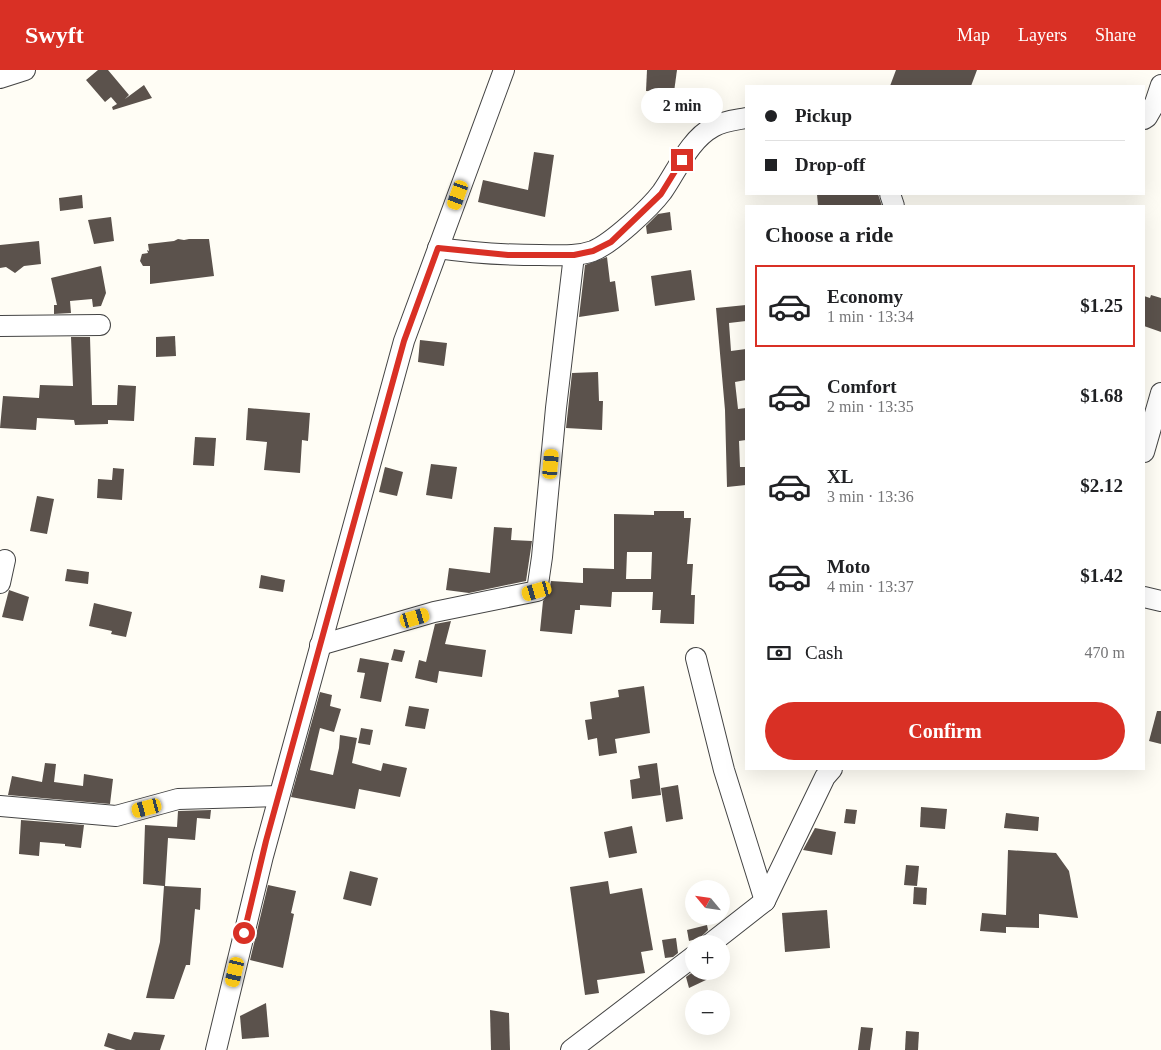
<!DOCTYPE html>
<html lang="en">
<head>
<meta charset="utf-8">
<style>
  :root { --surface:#fff; --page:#f6f6f6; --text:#202124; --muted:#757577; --line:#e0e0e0; --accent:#d93025 }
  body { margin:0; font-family:Georgia,serif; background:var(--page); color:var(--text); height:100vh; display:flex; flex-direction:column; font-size:19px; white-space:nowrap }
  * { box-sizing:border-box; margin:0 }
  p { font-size:16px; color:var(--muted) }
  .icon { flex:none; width:28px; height:28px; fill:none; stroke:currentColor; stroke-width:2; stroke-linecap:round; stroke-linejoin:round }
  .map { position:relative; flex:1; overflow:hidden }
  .sheet { position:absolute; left:745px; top:135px; width:400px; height:565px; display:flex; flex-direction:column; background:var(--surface); border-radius:0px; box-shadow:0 5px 20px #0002 }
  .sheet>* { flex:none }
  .guide { position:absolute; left:745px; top:15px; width:400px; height:110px; border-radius:0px; box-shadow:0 5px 20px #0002; display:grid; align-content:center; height:110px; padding:0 20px; background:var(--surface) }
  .needle { width:32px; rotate:299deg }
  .controls { position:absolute; left:685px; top:810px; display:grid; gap:10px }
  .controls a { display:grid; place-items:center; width:45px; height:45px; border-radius:50%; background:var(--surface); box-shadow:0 5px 20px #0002; font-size:25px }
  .end { position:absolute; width:22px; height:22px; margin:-11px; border:6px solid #d93025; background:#fff; box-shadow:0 0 0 2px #fff }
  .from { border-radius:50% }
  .bubble { position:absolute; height:35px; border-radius:18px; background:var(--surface); box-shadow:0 5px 20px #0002; font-size:16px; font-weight:800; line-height:35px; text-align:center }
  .car { position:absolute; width:15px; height:30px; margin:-15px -8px; border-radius:6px; box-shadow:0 0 4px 1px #0007; background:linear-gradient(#f5c518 24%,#345 0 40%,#f5c518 0 76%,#345 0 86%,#f5c518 0) }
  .guide b { display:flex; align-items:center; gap:18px; height:48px; font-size:19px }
  .guide b+b { border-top:1px solid var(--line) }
  .guide i { width:12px; height:12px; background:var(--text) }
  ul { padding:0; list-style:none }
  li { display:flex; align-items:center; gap:15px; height:82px; margin:0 10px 8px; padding:0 10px; border:2px solid transparent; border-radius:0px }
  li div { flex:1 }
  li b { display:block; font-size:19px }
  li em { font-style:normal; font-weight:800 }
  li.on { border-color:var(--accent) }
  li>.icon { width:45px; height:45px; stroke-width:1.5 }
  h2 { padding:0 20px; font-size:22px; line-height:60px }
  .pay { display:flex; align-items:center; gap:12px; height:55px; padding:0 20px; font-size:19px }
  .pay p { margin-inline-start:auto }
  .button { display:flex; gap:10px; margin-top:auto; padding:10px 20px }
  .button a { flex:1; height:58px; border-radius:30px; background:var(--accent); color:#fff; font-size:20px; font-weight:800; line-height:58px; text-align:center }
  header { display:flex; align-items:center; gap:30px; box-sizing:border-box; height:70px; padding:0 25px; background:var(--accent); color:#fff }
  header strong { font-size:24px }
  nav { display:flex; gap:28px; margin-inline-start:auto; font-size:18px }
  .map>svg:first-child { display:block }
</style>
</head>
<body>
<header>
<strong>Swyft</strong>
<nav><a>Map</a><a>Layers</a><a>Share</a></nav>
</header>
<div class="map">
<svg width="1161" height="980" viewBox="0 0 1161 980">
  <rect width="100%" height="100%" fill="#fffdf5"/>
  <g fill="#5b524c" fill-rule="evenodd">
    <path d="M98,0H108L129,25L125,29L144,15L152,28L113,40L112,37L117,34L111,27L105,32L86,10Z"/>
    <path d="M647,0H677L674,22L646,21Z"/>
    <path d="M896,0H977L971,16H890Z"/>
    <path d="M534,82L554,85L545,147L478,132L483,110L528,120Z"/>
    <path d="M817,124H878L882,136H818Z"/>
    <path d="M82,125L83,138L60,141L59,128Z"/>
    <path d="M670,142L672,160L647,164L646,156L658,144Z"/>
    <path d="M111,147L114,171L94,174L88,150Z"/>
    <path d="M178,169L184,170L189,169H209L214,206L150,214V196H143L140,191L142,184L148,183L147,180L149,181L148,174L174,171Z"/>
    <path d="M39,171L41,194L24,196L15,203L6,197L0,198V175Z"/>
    <path d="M607,187L610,212L615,211L619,241L579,247L585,195Z"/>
    <path d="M101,196L106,223L101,236L93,237L92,229L70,231L71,243L54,244V235H57L51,208Z"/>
    <path d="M691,200L695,230L655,236L651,206Z"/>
    <path d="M1151,225L1161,228V262L1144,256V226L1150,228Z"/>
    <path d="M746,235V251L729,253L731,281L746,279V310L735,312L738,339L746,338V370L739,371L740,397H746V415L727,417L725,340L716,238Z"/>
    <path d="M175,266L176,286L156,287V267Z"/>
    <path d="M71,267H90L92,335H117L118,315L136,316L134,351L108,350V354L75,355L74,350L37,348L36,360L0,358L3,326L39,328L40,315L73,316Z"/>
    <path d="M420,270L447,273L444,296L418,292Z"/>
    <path d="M598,302L599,331H603L602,360L566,358L572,303Z"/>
    <path d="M248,338L310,343L308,371L302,370L300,403L264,400L267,372L246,370Z"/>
    <path d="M195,367L216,368L214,396L193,395Z"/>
    <path d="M431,394L457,397L452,429L426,425Z"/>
    <path d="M385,397L403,402L397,426L379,422Z"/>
    <path d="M113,398L124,399L122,430L97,428L98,409L112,410Z"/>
    <path d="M37,426L54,429L47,464L30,461Z"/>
    <path d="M654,441H684V448H691L687,494H693L691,525H695L694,554L660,553L661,540H652L653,522H612L611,537L580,535V540H575L572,564L540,561L543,531L549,523L551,511L583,513V498L614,499V444L654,445ZM627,482H652L651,509H626Z"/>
    <path d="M494,457L512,458L511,470L532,471L526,511L469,523L446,520L449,498L490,503Z"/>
    <path d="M67,499L89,502L88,514L65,511Z"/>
    <path d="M261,505L285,510L283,522L259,518Z"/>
    <path d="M9,520L29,527L23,551L2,547Z"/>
    <path d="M94,533L132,542L126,567L111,564L112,561L89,556Z"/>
    <path d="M451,551L445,574L486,580L482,607L439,601L437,613L415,608L419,590L426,592L435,554Z"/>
    <path d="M394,579L405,581L402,592L391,590Z"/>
    <path d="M360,588L389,593L381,632L360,628L365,603L357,602Z"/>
    <path d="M644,616L650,663L615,669L617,683L599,686L597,668L588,670L585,650L592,649L590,632L619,627L618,620Z"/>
    <path d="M320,622L332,625L330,636L341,639L334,662L320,658L310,700L333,705L339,678L340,665L357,668L352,693L381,701L383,693L407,698L400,727L359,719L355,739L291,727Z"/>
    <path d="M409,636L429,639L425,659L405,656Z"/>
    <path d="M1157,641H1161V674L1149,671Z"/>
    <path d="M361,658L373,660L370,675L358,673Z"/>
    <path d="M45,693L56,694L54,712L83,716L84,704L113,709L110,734L8,725L12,706L42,712Z"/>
    <path d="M657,693L661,725L632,729L630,710L640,708L638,696Z"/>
    <path d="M678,715L683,749L666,752L661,718Z"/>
    <path d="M921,737L947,739L945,759L920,757Z"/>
    <path d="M846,739L857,740L855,754L844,753Z"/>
    <path d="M211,740L210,749L197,748L195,770L168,768L165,816L201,818L200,840L195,839L190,895H186L174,929L146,928L160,872L164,816L143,814L145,755L177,757L178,741Z"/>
    <path d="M1006,743L1039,747L1038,761L1004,758Z"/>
    <path d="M21,750L84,755L81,778L65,776V774L40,772L39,786L19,784Z"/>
    <path d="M632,756L637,783L609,788L604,762Z"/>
    <path d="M815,758L836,762L832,785L803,780Z"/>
    <path d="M1008,780L1056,783L1069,801L1078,848L1039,844V858L1006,857V863L980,861L982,843L1006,845Z"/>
    <path d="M906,795L919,796L917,816L904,815Z"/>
    <path d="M350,801L378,808L371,836L343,829Z"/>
    <path d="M608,811L610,824L642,818L653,880L641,882L645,903L597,910L599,923L585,925L570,817Z"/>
    <path d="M268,815L296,821L291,843L294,844L283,898L250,890Z"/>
    <path d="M914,817L927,818L926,835L913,834Z"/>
    <path d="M827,840L830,878L785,882L782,843Z"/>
    <path d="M707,855L708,860L700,868L689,871L687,860Z"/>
    <path d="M676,868L678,883L673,887L665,888L662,870Z"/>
    <path d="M694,901H725L689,918L686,907Z"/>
    <path d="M266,933L269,967L242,969L240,946Z"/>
    <path d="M490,940L509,943L510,980H491Z"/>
    <path d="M861,957L873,958L870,980H858Z"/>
    <path d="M906,961L919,962L918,980H905Z"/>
    <path d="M134,962L165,965L160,980H116L104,976L108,963L131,970Z"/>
  </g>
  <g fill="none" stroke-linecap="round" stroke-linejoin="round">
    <g stroke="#444" stroke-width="22">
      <g id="minor">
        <path d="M0,8L25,0"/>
        <path d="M1144,49L1147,47L1155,33L1161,15"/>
        <path d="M890,124L894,136"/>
        <path d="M438,178C472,183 506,185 540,185C558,185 576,187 593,181C611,174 650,138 662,122C677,101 689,70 713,57C723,51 735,50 746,48"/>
        <path d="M0,256L100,255"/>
        <path d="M1144,382L1161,323"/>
        <path d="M0,513L5,490"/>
        <path d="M1144,527L1161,531"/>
        <path d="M320,575L434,542L537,521L542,487L556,338L574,185"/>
        <path d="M696,588L724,700L765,831"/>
        <path d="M0,736L116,746L178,729L279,726"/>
        <path d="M710,874L765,831L825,707L832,699"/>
        <path d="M216,980L263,786L404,271L504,0"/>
        <path d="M571,980L694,886"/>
      </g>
    </g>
    <use href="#minor" stroke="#fff" stroke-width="20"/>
  </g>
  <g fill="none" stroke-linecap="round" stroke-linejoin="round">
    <path stroke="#d93025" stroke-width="6" d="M244,863L266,771L404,271L438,178L508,185H574L593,181L611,172L661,124L682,90"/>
  </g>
</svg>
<div class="controls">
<a><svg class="needle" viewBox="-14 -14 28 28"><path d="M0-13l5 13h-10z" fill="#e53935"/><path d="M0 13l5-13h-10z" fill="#757577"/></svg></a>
<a>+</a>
<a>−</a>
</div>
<i class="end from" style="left:244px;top:863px"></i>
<i class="end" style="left:682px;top:90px"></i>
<div class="bubble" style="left:641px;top:18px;width:82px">2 min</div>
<i class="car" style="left:458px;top:125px;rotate:200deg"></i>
<i class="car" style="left:551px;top:394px;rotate:5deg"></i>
<i class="car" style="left:537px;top:521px;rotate:254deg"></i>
<i class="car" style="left:415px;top:548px;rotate:74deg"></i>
<i class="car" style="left:147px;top:738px;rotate:255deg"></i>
<i class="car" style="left:235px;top:902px;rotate:193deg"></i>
<div class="guide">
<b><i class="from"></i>Pickup</b>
<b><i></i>Drop-off</b>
</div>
<section class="sheet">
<h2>Choose a ride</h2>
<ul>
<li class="on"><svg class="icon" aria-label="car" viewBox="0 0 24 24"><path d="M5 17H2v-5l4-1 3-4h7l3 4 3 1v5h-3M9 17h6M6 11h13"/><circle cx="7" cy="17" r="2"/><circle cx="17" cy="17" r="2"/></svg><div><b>Economy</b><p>1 min · 13:34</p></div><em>$1.25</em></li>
<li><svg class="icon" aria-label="car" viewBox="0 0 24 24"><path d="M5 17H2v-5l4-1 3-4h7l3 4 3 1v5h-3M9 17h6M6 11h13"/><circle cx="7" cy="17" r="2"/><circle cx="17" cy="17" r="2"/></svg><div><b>Comfort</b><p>2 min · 13:35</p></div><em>$1.68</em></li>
<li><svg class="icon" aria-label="car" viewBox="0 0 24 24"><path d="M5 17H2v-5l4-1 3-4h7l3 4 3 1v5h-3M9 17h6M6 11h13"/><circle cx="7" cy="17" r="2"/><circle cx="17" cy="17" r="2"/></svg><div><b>XL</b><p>3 min · 13:36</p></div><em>$2.12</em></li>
<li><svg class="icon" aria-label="car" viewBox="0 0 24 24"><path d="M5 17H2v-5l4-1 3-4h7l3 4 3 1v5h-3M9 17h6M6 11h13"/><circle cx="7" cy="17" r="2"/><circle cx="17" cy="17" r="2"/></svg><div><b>Moto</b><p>4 min · 13:37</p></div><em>$1.42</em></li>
</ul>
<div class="pay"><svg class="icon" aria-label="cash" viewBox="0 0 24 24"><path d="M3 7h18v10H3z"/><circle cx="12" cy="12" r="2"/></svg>Cash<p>470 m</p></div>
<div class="button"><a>Confirm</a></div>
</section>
</div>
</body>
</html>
